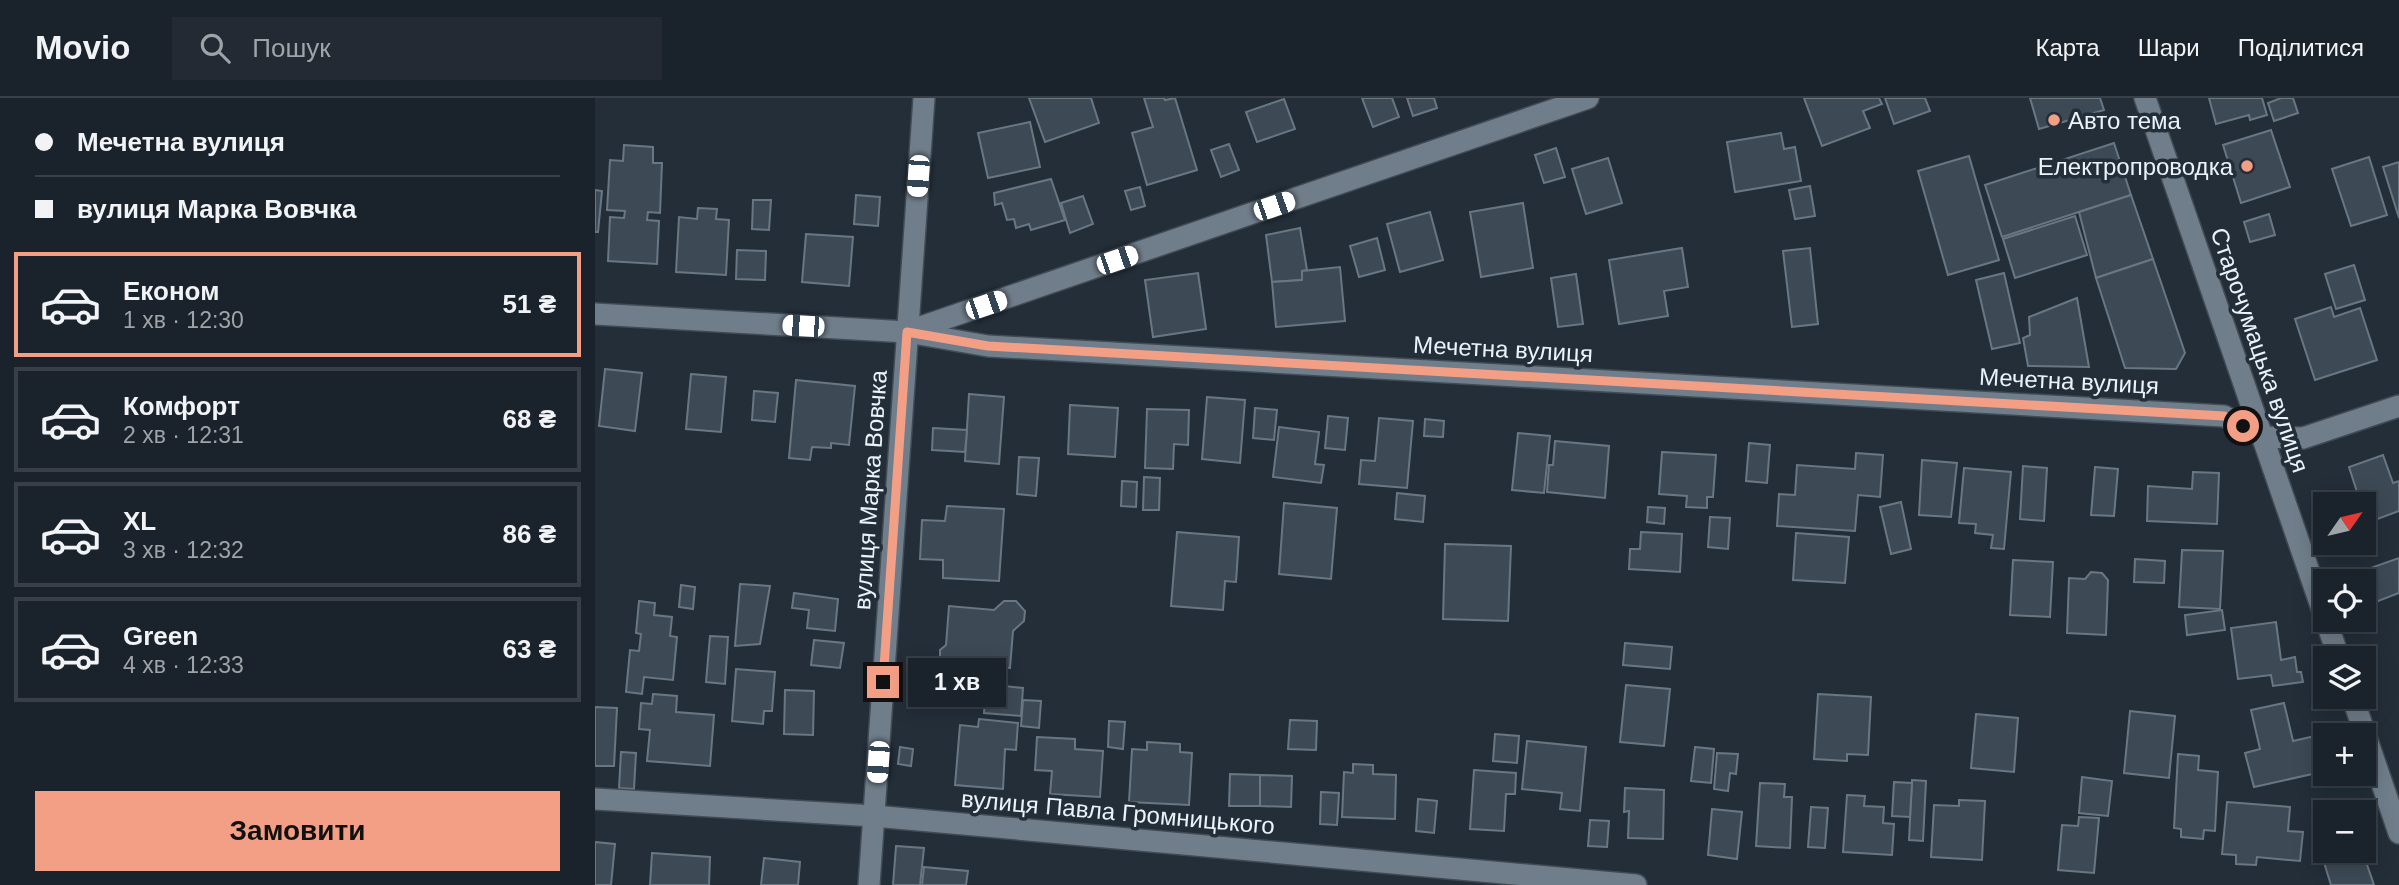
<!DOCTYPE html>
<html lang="uk">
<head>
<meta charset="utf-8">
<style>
  :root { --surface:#1a222b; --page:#232a33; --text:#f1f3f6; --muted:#9fa4a9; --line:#383f47; --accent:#f39f86 }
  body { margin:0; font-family:Arial,sans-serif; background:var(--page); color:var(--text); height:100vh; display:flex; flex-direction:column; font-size:26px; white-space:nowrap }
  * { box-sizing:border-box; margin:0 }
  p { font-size:23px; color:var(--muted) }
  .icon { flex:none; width:38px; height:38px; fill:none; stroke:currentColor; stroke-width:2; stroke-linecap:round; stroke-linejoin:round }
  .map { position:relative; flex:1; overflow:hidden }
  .details { display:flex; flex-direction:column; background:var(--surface); width:595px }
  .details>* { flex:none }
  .top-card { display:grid; align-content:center; height:154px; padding:0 35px; background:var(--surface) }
  .needle { width:46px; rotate:56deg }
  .tools { position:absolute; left:1718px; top:394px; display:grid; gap:14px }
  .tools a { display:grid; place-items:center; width:63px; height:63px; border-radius:0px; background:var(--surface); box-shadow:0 4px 18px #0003,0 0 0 2px var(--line); font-size:35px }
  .end { position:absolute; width:32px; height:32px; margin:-16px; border:9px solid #f39f86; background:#111; box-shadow:0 0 0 4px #111 }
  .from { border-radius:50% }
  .bubble { position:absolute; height:49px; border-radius:0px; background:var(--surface); box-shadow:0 4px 18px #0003,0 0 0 2px var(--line); font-size:23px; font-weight:800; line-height:49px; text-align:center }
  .car { position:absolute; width:21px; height:42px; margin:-21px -10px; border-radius:9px; box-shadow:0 0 5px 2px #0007; background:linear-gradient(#fff 24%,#345 0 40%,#fff 0 76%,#345 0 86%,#fff 0) }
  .top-card b { display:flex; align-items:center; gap:24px; height:66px; font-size:26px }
  .top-card b+b { border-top:2px solid var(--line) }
  .top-card i { width:18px; height:18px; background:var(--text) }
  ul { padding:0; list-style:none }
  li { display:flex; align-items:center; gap:21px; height:105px; margin:0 14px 10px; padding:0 21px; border:4px solid var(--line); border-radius:0px }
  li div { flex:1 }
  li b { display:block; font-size:26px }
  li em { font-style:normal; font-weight:800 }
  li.active { border-color:var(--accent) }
  li>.icon { width:63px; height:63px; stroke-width:1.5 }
  .cta { display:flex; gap:14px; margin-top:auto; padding:14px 35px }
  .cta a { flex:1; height:80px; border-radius:0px; background:var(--accent); color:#111; font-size:28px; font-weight:800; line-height:80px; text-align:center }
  header { display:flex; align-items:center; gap:42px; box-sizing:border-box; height:98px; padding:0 35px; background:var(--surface); border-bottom:2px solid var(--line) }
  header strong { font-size:33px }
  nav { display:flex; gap:38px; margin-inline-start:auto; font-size:24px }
  .search { width:490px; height:63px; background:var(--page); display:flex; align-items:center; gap:18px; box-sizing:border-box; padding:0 24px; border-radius:0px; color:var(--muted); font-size:26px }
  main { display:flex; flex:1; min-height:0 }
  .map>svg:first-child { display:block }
</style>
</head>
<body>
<header>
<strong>Movio</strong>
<div class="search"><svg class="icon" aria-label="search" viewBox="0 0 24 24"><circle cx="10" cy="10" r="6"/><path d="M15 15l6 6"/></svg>Пошук</div>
<nav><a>Карта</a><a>Шари</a><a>Поділитися</a></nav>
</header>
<main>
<section class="details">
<div class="top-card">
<b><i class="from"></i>Мечетна вулиця</b>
<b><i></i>вулиця Марка Вовчка</b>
</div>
<ul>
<li class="active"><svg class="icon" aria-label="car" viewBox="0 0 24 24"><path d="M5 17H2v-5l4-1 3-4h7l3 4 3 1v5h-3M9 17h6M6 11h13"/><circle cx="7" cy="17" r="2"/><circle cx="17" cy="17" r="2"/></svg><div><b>Економ</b><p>1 хв · 12:30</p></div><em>51 ₴</em></li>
<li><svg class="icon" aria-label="car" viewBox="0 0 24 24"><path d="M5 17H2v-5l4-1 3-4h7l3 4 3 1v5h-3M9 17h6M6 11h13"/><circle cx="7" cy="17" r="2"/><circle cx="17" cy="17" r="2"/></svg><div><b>Комфорт</b><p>2 хв · 12:31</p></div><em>68 ₴</em></li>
<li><svg class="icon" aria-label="car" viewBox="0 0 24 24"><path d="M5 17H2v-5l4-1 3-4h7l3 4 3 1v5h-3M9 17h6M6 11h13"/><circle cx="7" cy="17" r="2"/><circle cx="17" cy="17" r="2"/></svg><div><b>XL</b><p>3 хв · 12:32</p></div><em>86 ₴</em></li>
<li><svg class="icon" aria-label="car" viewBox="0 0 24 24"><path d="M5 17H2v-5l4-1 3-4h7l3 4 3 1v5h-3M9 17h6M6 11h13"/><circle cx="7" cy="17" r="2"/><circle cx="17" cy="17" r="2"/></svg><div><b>Green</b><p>4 хв · 12:33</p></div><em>63 ₴</em></li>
</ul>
<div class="cta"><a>Замовити</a></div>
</section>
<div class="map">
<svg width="1804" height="787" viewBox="0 0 1804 787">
  <rect width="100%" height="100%" fill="#232e39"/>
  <g fill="#3d4a56" stroke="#697783" stroke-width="2">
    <path d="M434,0H496L504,25L450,44Z"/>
    <path d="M549,0H569L570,2L580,0L602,72L552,87L537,35L558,29Z"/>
    <path d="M767,0H797L804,19L778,29Z"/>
    <path d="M812,0H839L842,10L818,18Z"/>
    <path d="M1209,0H1284L1287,6L1268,13L1275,30L1227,48Z"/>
    <path d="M1290,0H1330L1335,13L1299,26Z"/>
    <path d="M1435,0H1505L1509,12L1444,31Z"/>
    <path d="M1614,0H1667L1672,17L1655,22L1654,17L1621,26Z"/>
    <path d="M1686,0H1698L1703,15L1679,23L1673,5Z"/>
    <path d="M689,1L700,31L662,44L651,14Z"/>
    <path d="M435,24L445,69L393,80L383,35Z"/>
    <path d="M1676,32L1695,89L1646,105L1628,47Z"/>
    <path d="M1186,35L1189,51L1200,49L1206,83L1140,94L1132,44Z"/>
    <path d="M1519,45L1536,97L1407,139L1390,87Z"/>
    <path d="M634,46L644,72L626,79L616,52Z"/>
    <path d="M29,47L58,49V65H67L65,115L53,114L52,122L64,123L62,166L13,163L15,119L29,120L30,113L12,112L15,62L28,63Z"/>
    <path d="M961,50L970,79L949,85L940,57Z"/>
    <path d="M1374,58L1404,162L1353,177L1323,73Z"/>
    <path d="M1774,59L1792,117L1756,128L1737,71Z"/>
    <path d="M1013,60L1027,105L991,116L977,71Z"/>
    <path d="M1804,64V120L1788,69Z"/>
    <path d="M456,81L470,122L436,132L434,126L421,130L419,121L412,122L407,105L400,107L399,95Z"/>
    <path d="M1215,88L1220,118L1200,121L1194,92Z"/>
    <path d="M545,89L550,108L536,112L530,93Z"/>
    <path d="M0,92L7,93L3,134H0Z"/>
    <path d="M261,97L285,99L283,128L259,126Z"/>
    <path d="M1536,97L1558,161L1501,180L1484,114Z"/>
    <path d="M488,98L498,126L475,135L466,105Z"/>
    <path d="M158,102H176L174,132L157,131Z"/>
    <path d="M928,105L938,170L886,179L875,114Z"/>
    <path d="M103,110L122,111L121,121L134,122L131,177L81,174L84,119L102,121Z"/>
    <path d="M835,114L848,162L805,174L792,126Z"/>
    <path d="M1674,116L1680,137L1655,144L1649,124Z"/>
    <path d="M1480,118L1492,157L1420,180L1408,141Z"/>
    <path d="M705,130L712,172L707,173V182L677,184L671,137Z"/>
    <path d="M211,136L258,139L254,188L207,184Z"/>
    <path d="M782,140L790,172L764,179L755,148Z"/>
    <path d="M1087,150L1093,189L1069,193L1073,218L1024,226L1014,162Z"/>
    <path d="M1215,150L1223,226L1197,229L1188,153Z"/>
    <path d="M142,152L171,153L170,182L141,181Z"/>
    <path d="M1558,161L1590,255L1581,271L1530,270L1501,180Z"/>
    <path d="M1759,167L1770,202L1741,211L1730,176Z"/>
    <path d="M745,169L750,223L681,229L677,184L707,182V173Z"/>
    <path d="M603,175L611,231L558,239L550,182Z"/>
    <path d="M1409,175L1425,245L1397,251L1381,182Z"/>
    <path d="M981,176L988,226L963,229L956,180Z"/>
    <path d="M1482,200L1494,269L1433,268L1428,240L1435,237L1434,219Z"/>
    <path d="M1736,209L1739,219L1765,210L1782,262L1720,282L1700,221Z"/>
    <path d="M10,271L47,275L40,333L4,328Z"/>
    <path d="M96,276L131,279L126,334L91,331Z"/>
    <path d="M201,282L260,288L254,347L236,345V350L217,349L215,362L194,360Z"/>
    <path d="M159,293L183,295L180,324L157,322Z"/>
    <path d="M374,296L409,299L404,366L370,363Z"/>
    <path d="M612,299L650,302L645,365L607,361Z"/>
    <path d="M475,307L523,310L520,359L473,356Z"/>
    <path d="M660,310L682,312L679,342L658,340Z"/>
    <path d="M552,311L594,312L593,347L579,346L578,371L550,370Z"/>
    <path d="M733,318L753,320L750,352L730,350Z"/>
    <path d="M784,320L818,323L812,390L764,386L766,362L780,363Z"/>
    <path d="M830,321L849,323L848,339L829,338Z"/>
    <path d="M684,329L724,334L720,366L729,367L726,385L678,379Z"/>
    <path d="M338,330L372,332L370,354L337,352Z"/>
    <path d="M923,335L955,338L949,395L917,392Z"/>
    <path d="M960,343L1014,348L1010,400L952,394L954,367H958Z"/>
    <path d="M1154,345L1175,347L1172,385L1151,383Z"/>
    <path d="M1067,354L1121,357L1118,399H1112V410L1091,409L1092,398L1064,396Z"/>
    <path d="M1261,355L1288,357L1285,399L1263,397L1260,433L1182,428L1184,396L1200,397L1202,367L1260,371Z"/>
    <path d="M1788,357L1798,385L1804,383V413L1769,426V406H1766L1754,369Z"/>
    <path d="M424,359L444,360L441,398L422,396Z"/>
    <path d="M1327,362L1362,365L1356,419L1324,417Z"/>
    <path d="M1428,368L1452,370L1449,423L1425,421Z"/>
    <path d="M1500,369L1523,371L1519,418L1496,417Z"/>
    <path d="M1369,370L1416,374L1409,451L1396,450L1398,437L1380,435L1381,426L1364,425Z"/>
    <path d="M1598,374L1624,375L1622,426L1552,423L1553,388L1597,391Z"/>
    <path d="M549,379L565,380L564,412H548Z"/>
    <path d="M527,383L542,384L541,409L526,408Z"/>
    <path d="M802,395L830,398L828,424L800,421Z"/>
    <path d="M1306,404L1316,451L1296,456L1285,409Z"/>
    <path d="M689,405L742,410L736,481L684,476Z"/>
    <path d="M352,408L409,411L404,483L348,480V462L325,461L327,422L350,423Z"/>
    <path d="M1053,409L1070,410L1069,426L1052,424Z"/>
    <path d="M1115,419L1135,420L1133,451L1113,449Z"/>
    <path d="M582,434L644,439L641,484L630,483L628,512L576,508Z"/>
    <path d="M1046,434L1087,436L1085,474L1034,471L1035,451H1045Z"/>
    <path d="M1201,435L1254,439L1250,485L1198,482Z"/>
    <path d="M850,446L916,448L913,523L848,521Z"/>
    <path d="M1587,452L1628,453L1625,511L1584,509Z"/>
    <path d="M1804,460V495L1778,505L1767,473Z"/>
    <path d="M1540,461L1570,463L1569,485L1539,484Z"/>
    <path d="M1418,462L1458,464L1455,519L1415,517Z"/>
    <path d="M1496,474L1507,475L1513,482L1511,537L1472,535L1474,480L1490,481Z"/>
    <path d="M145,486L175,488L165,546L140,548Z"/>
    <path d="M86,487L100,489L98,511L84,509Z"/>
    <path d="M199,495L243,501L240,533L212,530L214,512L197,510Z"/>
    <path d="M44,503L60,505L59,517L77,519L75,538L82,539L78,582L49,579L47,596L31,594L35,552L44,553L46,536L41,535Z"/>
    <path d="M409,503H421L430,513L429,523L418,533L415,570L370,567L364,572L352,571L345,563V552L351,547L354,508L399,512Z"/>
    <path d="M1627,512L1630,532L1592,537L1590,517Z"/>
    <path d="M1681,524L1686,562L1700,559L1702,574H1706L1708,584L1678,588L1676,577L1643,581L1636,530Z"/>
    <path d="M115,538L133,539L130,586L111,584Z"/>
    <path d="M219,542L249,545L245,570L216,567Z"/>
    <path d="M1030,545L1077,549L1075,571L1028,567Z"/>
    <path d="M141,571L180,574L177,613H169L168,626L137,623Z"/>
    <path d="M391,586L428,590L426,618L389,615Z"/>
    <path d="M1031,587L1075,591L1069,648L1025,644Z"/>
    <path d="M190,592L219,593L218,637L189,636Z"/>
    <path d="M58,596L82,598L81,614L119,617L115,668L52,663L55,632L44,631L46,605L57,606Z"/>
    <path d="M1223,596L1276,599L1273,657L1252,656V663L1219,661Z"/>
    <path d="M428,602L446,603L444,630L426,628Z"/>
    <path d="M1689,605L1698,643L1720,638L1731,673L1659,689L1650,655L1665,651L1656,612Z"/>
    <path d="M0,609L22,610L19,668H0Z"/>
    <path d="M1535,613L1580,618L1574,680L1529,675Z"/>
    <path d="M1381,616L1423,620L1419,674L1376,670Z"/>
    <path d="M384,621L423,625L421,652L410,651L408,691L360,687L365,627L383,629Z"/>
    <path d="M695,622L722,623L721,652L693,651Z"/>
    <path d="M514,623L530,624L528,651L513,649Z"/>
    <path d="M900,636L924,638L922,665L898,663Z"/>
    <path d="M442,639L480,641V651L508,653L505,699L455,696L457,673L440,672Z"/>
    <path d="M932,643L991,649L985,713L965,711L967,695L927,691Z"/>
    <path d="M552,644L585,646V654L597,655L594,707L534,704L537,651L552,652Z"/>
    <path d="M305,649L318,651L316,668L303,666Z"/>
    <path d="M1100,649L1119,651L1116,685L1096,683Z"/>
    <path d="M26,654L41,655L39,691L24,690Z"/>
    <path d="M1122,655L1143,656L1141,676L1135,675L1133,693L1119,691Z"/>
    <path d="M1583,656L1604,658L1603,672L1623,674L1620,733L1609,732L1608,741L1586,739V731L1579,730Z"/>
    <path d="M758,666L778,667V676L801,677L800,721L747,719L749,674L758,675Z"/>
    <path d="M879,672L921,675L920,696H911L909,733L875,731Z"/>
    <path d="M635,676L665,677V708H634Z"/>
    <path d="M665,677L697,678L696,709L665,708Z"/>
    <path d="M1487,679L1517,683L1513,718L1484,715Z"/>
    <path d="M1317,682L1331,683L1328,743L1314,742Z"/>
    <path d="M1299,684L1317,685L1315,719L1297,718Z"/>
    <path d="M1165,685L1190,686L1189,699H1197L1195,750L1161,748Z"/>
    <path d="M1030,690L1069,692L1068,741L1033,740L1034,713L1029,714Z"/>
    <path d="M726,694L744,695L742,727L725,726Z"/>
    <path d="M1252,697L1270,698L1269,708L1289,709L1288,725L1299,726L1297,757L1248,754Z"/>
    <path d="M823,701L842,703L839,735L821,733Z"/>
    <path d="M1364,702L1390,703L1387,762L1336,759L1339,707L1364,708Z"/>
    <path d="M1632,704L1695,709L1693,733L1708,734L1705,763L1662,759L1661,767L1641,766V757L1627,756Z"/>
    <path d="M1216,709L1233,710L1230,750L1213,749Z"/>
    <path d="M1117,711L1147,714L1142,761L1113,757Z"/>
    <path d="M1484,719L1504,720L1499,775L1463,772L1467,727L1483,728Z"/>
    <path d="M995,722L1014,723L1012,749L993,748Z"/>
    <path d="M0,744L20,746L16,787H0Z"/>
    <path d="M301,748L329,750L325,787H298Z"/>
    <path d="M1767,752L1779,787H1736L1727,758L1742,752Z"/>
    <path d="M57,755L115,759L114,787H55Z"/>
    <path d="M169,760L205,764L203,787H166Z"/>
    <path d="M329,769L373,773L371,787H327Z"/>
  </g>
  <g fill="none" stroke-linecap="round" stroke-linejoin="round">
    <g stroke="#414b54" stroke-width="24">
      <g id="minor">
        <path d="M1550,0L1744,560"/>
        <path d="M0,216L312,234L393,248L1629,318L1668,339L1708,340L1804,308"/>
        <path d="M314,233L993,0"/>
        <path d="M1757,598L1804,735"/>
        <path d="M0,701L279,718L1041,787"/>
        <path d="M274,787L329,0"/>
      </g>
    </g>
    <use href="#minor" stroke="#707e8b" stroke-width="21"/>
  </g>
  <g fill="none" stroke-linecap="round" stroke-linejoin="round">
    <path stroke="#f39f86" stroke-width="9" d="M288,584L312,234L393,248L1629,318L1648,328"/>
  </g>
  <g fill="#f39f86" stroke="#232e39" stroke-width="2.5">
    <circle cx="1459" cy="22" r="7"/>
    <circle cx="1652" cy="68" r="7"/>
  </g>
  <g text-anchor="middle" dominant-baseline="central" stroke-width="7" stroke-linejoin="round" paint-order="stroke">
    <g font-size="24" fill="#ebf3fa" stroke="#232e39" text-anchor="start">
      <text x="1473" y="22">Авто тема</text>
      <text x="1638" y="68" text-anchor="end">Електропроводка</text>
    </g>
    <g font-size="24" fill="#ebf3fa" stroke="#232e39">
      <text transform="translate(908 251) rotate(3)">Мечетна вулиця</text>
      <text transform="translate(1665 252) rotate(71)">Старочумацька вулиця</text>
      <text transform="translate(1474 283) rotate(3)">Мечетна вулиця</text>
      <text transform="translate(275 392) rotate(-86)">вулиця Марка Вовчка</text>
      <text transform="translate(523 714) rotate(5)">вулиця Павла Громницького</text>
    </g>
  </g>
</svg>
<div class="tools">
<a><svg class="needle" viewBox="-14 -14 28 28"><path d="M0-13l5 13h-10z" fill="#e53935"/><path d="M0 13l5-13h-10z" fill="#9fa4a9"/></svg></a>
<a><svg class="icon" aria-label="locate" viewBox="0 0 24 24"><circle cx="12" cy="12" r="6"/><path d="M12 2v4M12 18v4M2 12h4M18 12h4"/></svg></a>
<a><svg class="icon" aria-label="layers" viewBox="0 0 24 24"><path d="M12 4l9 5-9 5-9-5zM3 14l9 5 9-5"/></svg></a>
<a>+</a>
<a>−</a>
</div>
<i class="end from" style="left:1648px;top:328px"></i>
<i class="end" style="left:288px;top:584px"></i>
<div class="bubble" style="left:313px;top:560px;width:98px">1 хв</div>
<i class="car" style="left:323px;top:78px;rotate:184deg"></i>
<i class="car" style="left:679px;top:108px;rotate:71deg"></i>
<i class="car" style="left:522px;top:162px;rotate:71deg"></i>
<i class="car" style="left:391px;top:207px;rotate:71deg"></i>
<i class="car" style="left:208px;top:228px;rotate:273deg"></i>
<i class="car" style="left:283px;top:664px;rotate:184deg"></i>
</div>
</main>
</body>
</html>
